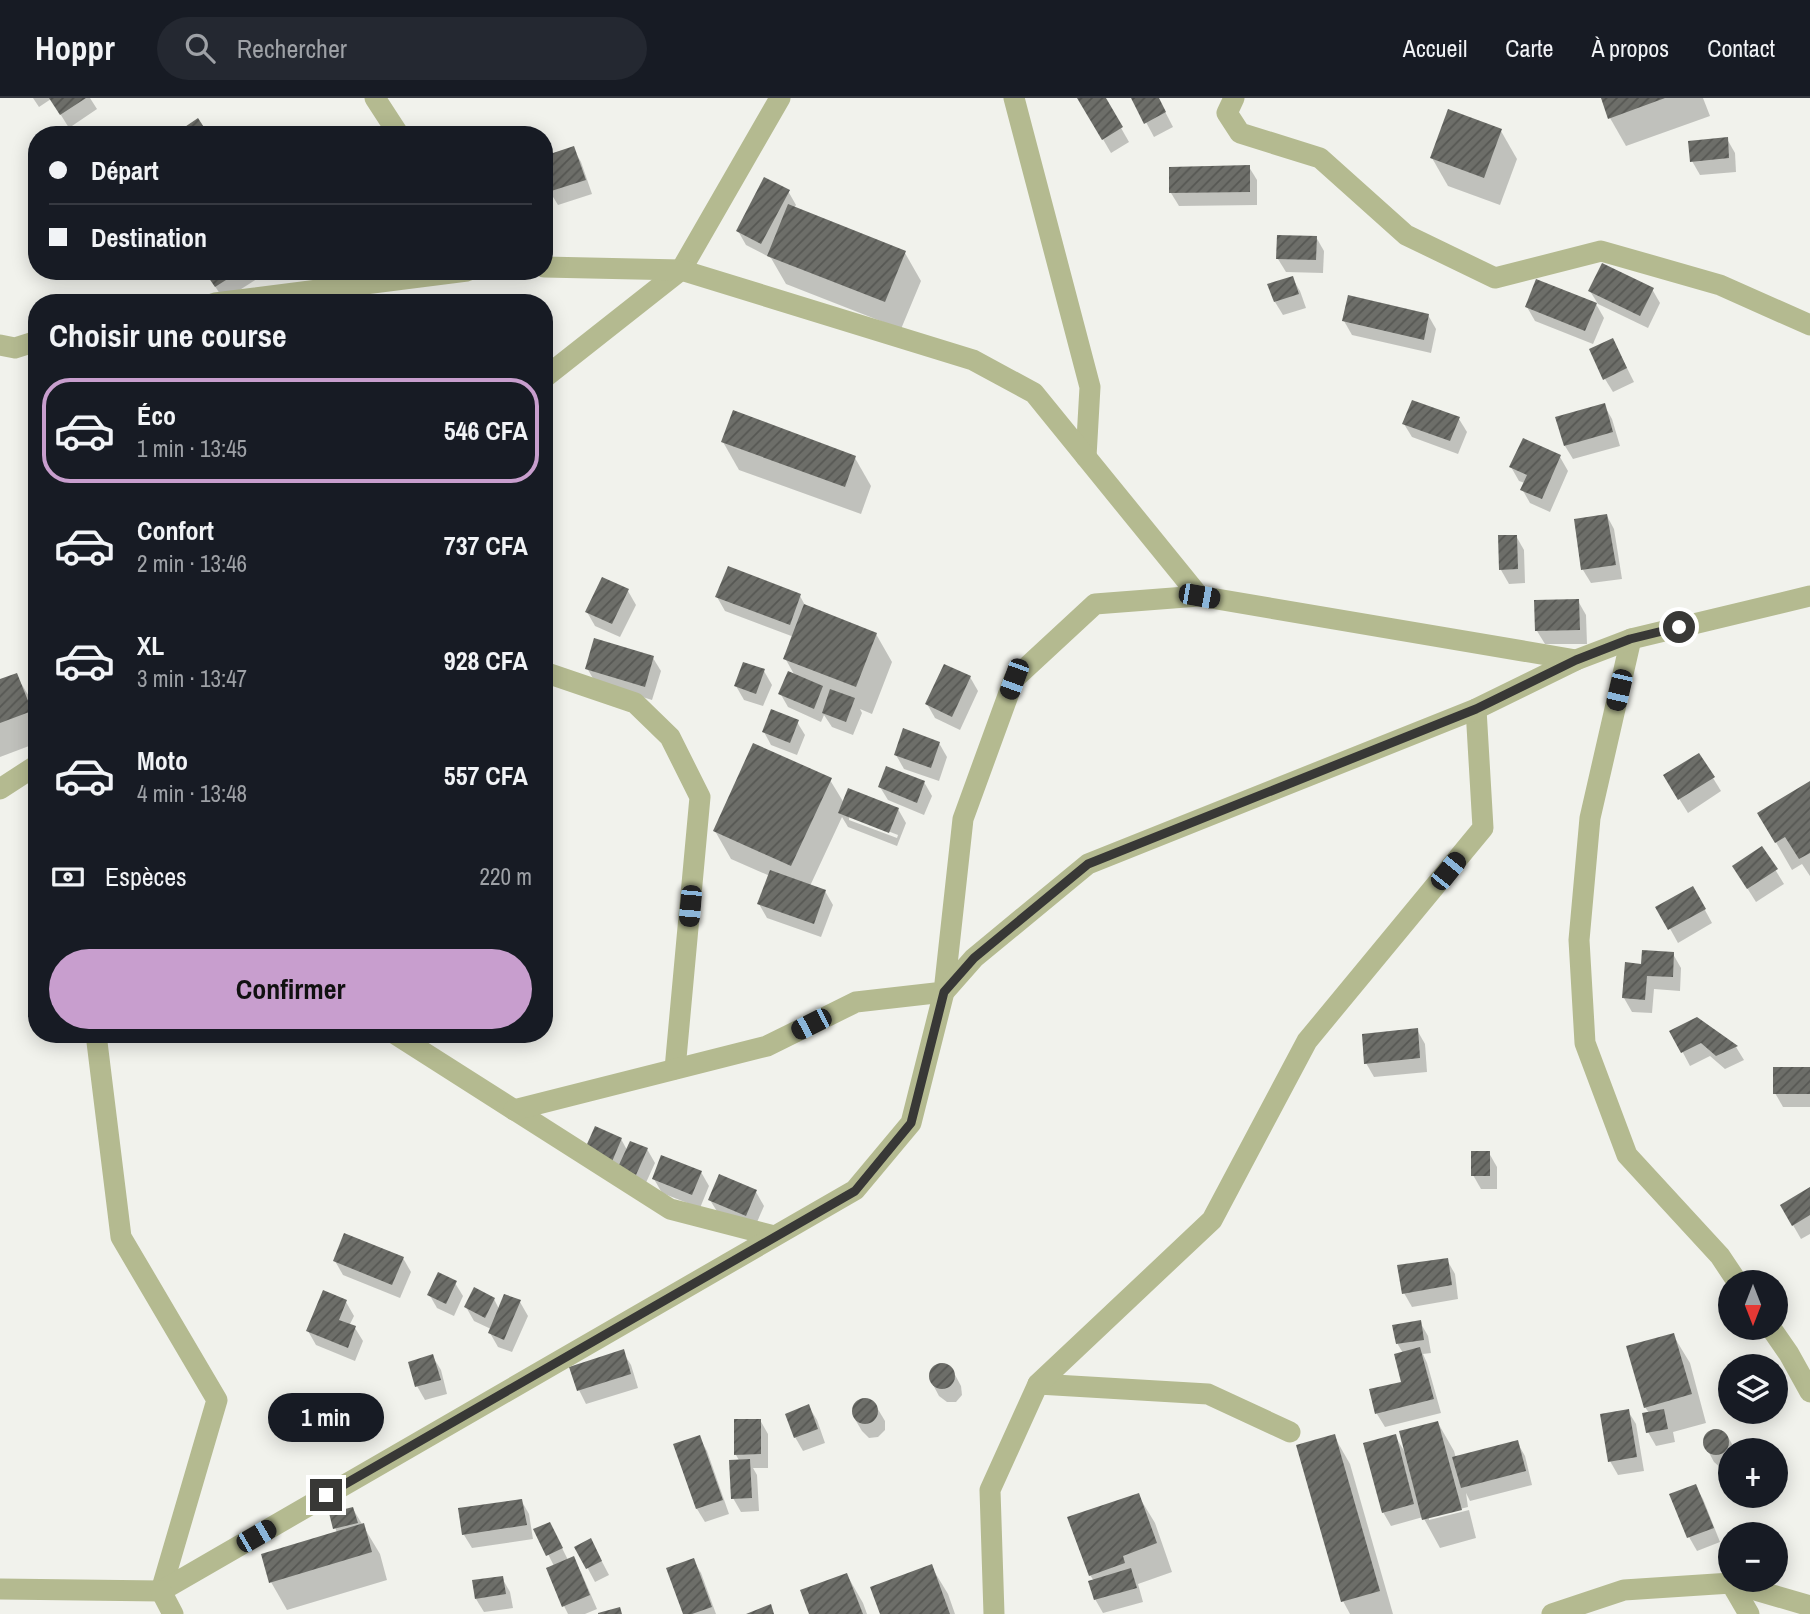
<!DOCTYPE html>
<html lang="fr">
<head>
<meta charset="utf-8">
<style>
  :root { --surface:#171b24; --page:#242831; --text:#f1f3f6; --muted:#9ea1a6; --line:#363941; --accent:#c89ece }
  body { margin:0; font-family:"Archivo Narrow",sans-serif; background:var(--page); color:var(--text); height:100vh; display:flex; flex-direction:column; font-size:26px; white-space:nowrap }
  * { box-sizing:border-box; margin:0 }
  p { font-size:23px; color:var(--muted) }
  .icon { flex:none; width:38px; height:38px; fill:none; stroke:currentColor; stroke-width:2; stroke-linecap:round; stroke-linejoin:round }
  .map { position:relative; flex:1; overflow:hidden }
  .drawer { position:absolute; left:28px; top:196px; width:525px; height:749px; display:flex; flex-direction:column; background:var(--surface); border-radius:28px; box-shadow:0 4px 18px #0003 }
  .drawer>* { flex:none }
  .banner { position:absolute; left:28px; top:28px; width:525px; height:154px; border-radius:28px; box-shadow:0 4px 18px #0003; display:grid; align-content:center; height:154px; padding:0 21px; background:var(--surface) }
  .needle { width:46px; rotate:180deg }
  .controls { position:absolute; left:1718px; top:1172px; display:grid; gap:14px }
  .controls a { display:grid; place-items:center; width:70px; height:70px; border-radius:50%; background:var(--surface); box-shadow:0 4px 18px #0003; font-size:35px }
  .end { position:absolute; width:32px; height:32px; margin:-16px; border:9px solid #383836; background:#fff; box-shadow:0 0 0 4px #fff }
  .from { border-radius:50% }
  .bubble { position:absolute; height:49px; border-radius:24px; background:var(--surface); box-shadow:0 4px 18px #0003; font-size:23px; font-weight:700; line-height:49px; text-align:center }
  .car { position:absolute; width:21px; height:42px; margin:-21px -10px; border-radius:9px; box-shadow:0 0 5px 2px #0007; background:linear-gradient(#222 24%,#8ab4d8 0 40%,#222 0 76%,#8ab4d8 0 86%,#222 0) }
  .banner b { display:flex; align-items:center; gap:24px; height:66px; font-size:26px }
  .banner b+b { border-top:2px solid var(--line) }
  .banner i { width:18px; height:18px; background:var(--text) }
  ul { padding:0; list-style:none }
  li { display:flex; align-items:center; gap:21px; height:105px; margin:0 14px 10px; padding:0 7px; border:4px solid transparent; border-radius:28px }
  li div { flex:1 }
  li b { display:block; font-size:26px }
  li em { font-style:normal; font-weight:700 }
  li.current { border-color:var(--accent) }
  li>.icon { width:63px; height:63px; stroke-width:1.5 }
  h2 { padding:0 21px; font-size:32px; line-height:84px }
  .pay { display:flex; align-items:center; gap:18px; height:77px; padding:0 21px; font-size:26px }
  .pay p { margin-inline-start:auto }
  .button { display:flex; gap:14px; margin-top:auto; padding:14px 21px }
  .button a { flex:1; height:80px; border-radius:42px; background:var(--accent); color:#111; font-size:28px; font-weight:700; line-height:80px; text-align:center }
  header { display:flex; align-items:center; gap:42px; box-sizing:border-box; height:98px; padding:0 35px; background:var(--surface); border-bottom:2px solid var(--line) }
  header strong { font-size:33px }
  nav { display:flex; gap:38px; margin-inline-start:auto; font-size:24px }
  .search { width:490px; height:63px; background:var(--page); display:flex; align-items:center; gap:18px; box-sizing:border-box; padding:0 24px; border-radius:38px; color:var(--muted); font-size:26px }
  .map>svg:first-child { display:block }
</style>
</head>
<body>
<header>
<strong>Hoppr</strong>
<div class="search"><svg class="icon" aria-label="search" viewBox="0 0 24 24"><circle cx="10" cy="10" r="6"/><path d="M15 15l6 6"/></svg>Rechercher</div>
<nav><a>Accueil</a><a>Carte</a><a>À propos</a><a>Contact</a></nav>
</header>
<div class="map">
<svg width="1810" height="1516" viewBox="0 0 1810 1516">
  <defs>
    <pattern id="building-hatch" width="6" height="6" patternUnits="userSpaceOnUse" patternTransform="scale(1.75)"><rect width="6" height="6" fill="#6d6e69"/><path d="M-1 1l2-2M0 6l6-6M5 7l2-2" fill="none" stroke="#565753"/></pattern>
  </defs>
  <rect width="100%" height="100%" fill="#f1f2ec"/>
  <g fill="#0003" fill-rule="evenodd">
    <path d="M33,0H90L97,11L69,30L51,1L39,9Z"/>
    <path d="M1079,0H1104L1129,44L1111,55Z"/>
    <path d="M1133,0H1158L1173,29L1154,39Z"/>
    <path d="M1602,0H1703L1710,18L1626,48L1610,20Z"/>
    <path d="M1501,33L1517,61L1500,107L1448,88L1432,60Z"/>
    <path d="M1727,41L1735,55L1736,74L1700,77L1692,63Z"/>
    <path d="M573,50L581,64L592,96L558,107L550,94L544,78Z"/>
    <path d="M1249,69L1257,82V107L1179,108L1171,95Z"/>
    <path d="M788,93L796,107L794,110L905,155L921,183L901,231L786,186L771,160L746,147L738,133Z"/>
    <path d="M1316,139L1324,153L1323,175L1286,174L1278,161Z"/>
    <path d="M205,173H269L224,202Z"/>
    <path d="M1292,180L1300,193L1306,210L1283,217L1275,204Z"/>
    <path d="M1652,191L1660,205L1648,230L1598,206L1590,193Z"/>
    <path d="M1596,206L1604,220L1593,246L1535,223L1527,209Z"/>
    <path d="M1428,217L1436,231L1431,255L1352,237L1344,223Z"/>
    <path d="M1620,256L1634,284L1613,294L1605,281Z"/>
    <path d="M1604,307L1612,321L1620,348L1573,361L1565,348Z"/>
    <path d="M1459,321L1467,334L1458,356L1412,339L1404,326Z"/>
    <path d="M723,344L855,360L871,388L861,416L739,372Z"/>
    <path d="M1560,359L1568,373L1550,414L1530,405L1522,391L1525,385L1519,383L1511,369Z"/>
    <path d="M1607,418L1614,431L1622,481L1591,485L1583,472Z"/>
    <path d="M1516,438L1524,452L1525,485L1509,486L1501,472Z"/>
    <path d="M628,493L636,507L620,539L595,528L587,514Z"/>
    <path d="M800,498L806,509L876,536L892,564L872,616L860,611L862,615L853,637L832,629L824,617L821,624L788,609L780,595L795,578L785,560L794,539L725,513L717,499Z"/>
    <path d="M1578,503L1586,517L1587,546H1545L1537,533Z"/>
    <path d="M653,560L661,573L652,602L595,584L587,570Z"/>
    <path d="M764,573L772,587L763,608L744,602L736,588Z"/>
    <path d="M16,577L33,605L37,616V645L0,659V583Z"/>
    <path d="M970,579L978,593L960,632L935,620L927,606Z"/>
    <path d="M797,624L805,637L797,657L771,647L764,634Z"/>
    <path d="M939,645L947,659L939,683L904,671L896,657Z"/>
    <path d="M1713,680L1721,693L1688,715L1673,691Z"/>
    <path d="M830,682L844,705L898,711L906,725L897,748L848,729L842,719L810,788L825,793L833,807L821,839L767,820L759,806L770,778L731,761L715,733ZM849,718L898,737L897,740L849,722Z"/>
    <path d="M924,684L932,698L924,717L888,702L880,689Z"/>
    <path d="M1810,685V778L1802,766L1792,772L1759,715Z"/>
    <path d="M1762,750L1784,786L1756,804L1742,782Z"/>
    <path d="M1693,790L1712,825L1678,845L1658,809Z"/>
    <path d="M1673,856L1681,870L1680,893L1654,891L1652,915L1632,914L1624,900L1643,868Z"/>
    <path d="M1696,921L1736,949L1744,962L1725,971L1710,958L1690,968L1672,934Z"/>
    <path d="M1417,932L1425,946L1427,974L1374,979L1366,965Z"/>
    <path d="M1810,971V1009H1783L1775,995Z"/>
    <path d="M621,1041L627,1052L647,1051L655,1065L644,1089L593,1067Z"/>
    <path d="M1489,1055L1497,1069V1091H1481L1473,1077Z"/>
    <path d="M701,1074L709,1088L700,1110L662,1095L654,1081Z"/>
    <path d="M720,1078L756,1094L764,1108L754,1131L718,1115L710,1102Z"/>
    <path d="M1810,1091V1136L1801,1141L1782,1108Z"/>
    <path d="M403,1160L411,1174L400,1200L343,1177L335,1163Z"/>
    <path d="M1447,1162L1455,1176L1458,1201L1412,1209L1404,1195Z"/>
    <path d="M455,1185L463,1198L454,1218L437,1210L429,1196Z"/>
    <path d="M494,1201L499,1211L520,1204L528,1218L512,1254L498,1249L490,1235L491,1231L474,1223L466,1209Z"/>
    <path d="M346,1204L354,1218L349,1228L355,1230L363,1243L355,1263L316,1247L308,1233Z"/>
    <path d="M1420,1224L1428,1238L1431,1255L1423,1256L1427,1265L1441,1315L1385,1329L1377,1316L1371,1293L1404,1285L1403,1255L1397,1245Z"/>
    <path d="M1673,1237L1690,1265L1706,1325L1673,1334L1675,1344L1656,1348L1648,1334L1649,1315L1645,1309Z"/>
    <path d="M623,1254L631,1267L638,1290L586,1306L579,1292Z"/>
    <path d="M433,1259L441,1272L447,1296L425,1302L417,1288Z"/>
    <path d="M937,1267H946L953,1273L961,1288L962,1297L956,1304H947L939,1298L931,1283V1274Z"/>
    <path d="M860,1302H869L876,1308L885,1323V1332L878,1339L869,1340L862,1333L853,1318V1309Z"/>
    <path d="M809,1309L817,1322L825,1345L803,1353L795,1339Z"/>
    <path d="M1628,1313L1636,1326L1644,1373L1618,1377L1610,1363Z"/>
    <path d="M760,1322L768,1336V1370H753L757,1377L759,1413L741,1414L733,1400L740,1364L736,1357Z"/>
    <path d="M1438,1325L1454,1353L1456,1360L1517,1344L1525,1358L1532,1387L1470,1403L1466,1395L1468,1409L1429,1419V1422L1469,1412L1476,1440L1440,1450L1423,1419L1391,1428L1383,1414L1395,1338L1406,1356Z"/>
    <path d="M1711,1332H1721L1728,1339L1736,1353H1731L1730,1370H1721L1714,1364L1706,1349L1705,1340Z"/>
    <path d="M1334,1338L1350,1366L1393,1516H1350L1343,1503Z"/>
    <path d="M699,1339L707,1353L729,1416L705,1424L697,1411L675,1347Z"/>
    <path d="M1695,1388L1703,1401L1720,1444L1697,1453L1689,1439Z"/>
    <path d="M1138,1397L1155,1425L1172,1474L1138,1486L1143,1504L1103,1515L1095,1501L1094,1483L1090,1477Z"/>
    <path d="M521,1402L529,1416L533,1441L472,1450L464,1437Z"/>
    <path d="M353,1411L380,1456L387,1482L287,1512L271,1484L337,1435L331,1417Z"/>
    <path d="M536,1432L557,1440L568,1462L573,1460L581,1474L597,1511L585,1516H568L564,1508L554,1468Z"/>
    <path d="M577,1450L598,1456L609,1477L595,1484Z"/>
    <path d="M693,1462L701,1475L716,1516H685Z"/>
    <path d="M931,1468L948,1496L955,1516H882Z"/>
    <path d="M847,1477L863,1505L867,1516H811Z"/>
    <path d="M502,1480L510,1494L513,1510L484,1514L476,1501Z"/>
  </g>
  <g fill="url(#building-hatch)">
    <path d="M49,0H86L60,17Z"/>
    <path d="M1077,0H1106L1123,29L1102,42Z"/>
    <path d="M1131,0H1159L1166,14L1144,26Z"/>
    <path d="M1601,0H1665L1608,21Z"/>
    <path d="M1448,11L1502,31L1484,80L1430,60Z"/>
    <path d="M198,20L209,37H173Z"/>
    <path d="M1728,39L1729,60L1690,64L1688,43Z"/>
    <path d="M574,48L586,82L548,94L544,83V58Z"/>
    <path d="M1250,67V94L1169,95V69Z"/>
    <path d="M764,79L790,92L761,146L736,133Z"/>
    <path d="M788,106L906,153L885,204L767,158Z"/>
    <path d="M1277,137L1317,138L1316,162L1276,161Z"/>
    <path d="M1602,165L1654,190L1640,218L1588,193Z"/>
    <path d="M204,173H240L215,189Z"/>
    <path d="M1293,178L1299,196L1274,204L1267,186Z"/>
    <path d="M1536,181L1597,205L1585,233L1525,209Z"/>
    <path d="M1348,197L1429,216L1424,242L1342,223Z"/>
    <path d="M1613,240L1627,270L1603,282L1589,251Z"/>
    <path d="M1412,302L1460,319L1450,343L1402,326Z"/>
    <path d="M1605,305L1613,334L1564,348L1555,319Z"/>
    <path d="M733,312L856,358L845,389L721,344Z"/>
    <path d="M1523,340L1561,357L1542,401L1520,392L1527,377L1509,369Z"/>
    <path d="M1607,416L1616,467L1581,472L1574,421Z"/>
    <path d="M1498,437H1517L1518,471L1499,472Z"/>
    <path d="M728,468L801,496L790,527L715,499Z"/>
    <path d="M602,479L629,491L612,526L585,514Z"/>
    <path d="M1579,501L1580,532L1535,533L1534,502Z"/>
    <path d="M804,506L877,535L856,589L783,561Z"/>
    <path d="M594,540L654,558L645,589L585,571Z"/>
    <path d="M743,564L765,571L756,596L734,588Z"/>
    <path d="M944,566L971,578L952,619L925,606Z"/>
    <path d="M788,573L823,588L814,611L778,596Z"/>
    <path d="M17,575L32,613L0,625V581Z"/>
    <path d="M830,591L855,600L846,624L822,615Z"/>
    <path d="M771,611L799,622L790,645L762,634Z"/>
    <path d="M903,630L940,644L931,670L894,657Z"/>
    <path d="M753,645L832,680L791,768L713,733Z"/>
    <path d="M1699,655L1715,679L1678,702L1663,677Z"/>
    <path d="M886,668L925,683L917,705L878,689Z"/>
    <path d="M1810,683V755L1799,761L1785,739L1775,745L1757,715Z"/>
    <path d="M848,690L899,710L889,735L838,715Z"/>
    <path d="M1762,748L1778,771L1747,791L1732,768Z"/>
    <path d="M770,772L826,792L814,826L757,806Z"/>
    <path d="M1693,788L1706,811L1668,832L1655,809Z"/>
    <path d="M1642,852L1674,854L1673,879L1647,878L1645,902L1622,900L1625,864L1641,866Z"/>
    <path d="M1697,919L1738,948L1716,958L1701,945L1681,955L1669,933Z"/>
    <path d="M1418,930L1420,960L1364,966L1362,936Z"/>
    <rect x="1773" y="969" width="37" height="27"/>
    <path d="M595,1028L622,1040L611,1066L584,1053Z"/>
    <path d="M630,1043L648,1050L636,1077L618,1069Z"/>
    <rect x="1471" y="1053" width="19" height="25"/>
    <path d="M661,1057L702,1073L692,1097L652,1081Z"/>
    <path d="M719,1076L757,1092L746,1118L708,1102Z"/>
    <path d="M1810,1089V1117L1792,1128L1780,1107Z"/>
    <path d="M344,1135L404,1159L392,1187L333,1163Z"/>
    <path d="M1448,1160L1452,1187L1402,1196L1397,1167Z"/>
    <path d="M438,1174L457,1183L446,1206L427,1197Z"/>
    <path d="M474,1189L495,1200L485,1220L464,1209Z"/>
    <path d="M323,1192L347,1202L339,1222L356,1228L348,1250L306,1233Z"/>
    <path d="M504,1196L521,1202L504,1242L488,1235Z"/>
    <path d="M1421,1222L1424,1242L1396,1246L1392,1227Z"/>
    <path d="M1674,1235L1692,1296L1644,1310L1626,1248Z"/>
    <path d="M1420,1249L1434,1301L1375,1316L1369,1291L1401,1284L1394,1256Z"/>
    <path d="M624,1251L631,1276L577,1293L569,1269Z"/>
    <path d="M433,1256L441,1282L415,1289L408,1264Z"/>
    <circle cx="942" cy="1278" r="13"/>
    <circle cx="865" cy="1313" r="13"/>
    <path d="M809,1306L818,1331L794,1340L785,1316Z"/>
    <path d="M1629,1311L1637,1359L1608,1364L1600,1316Z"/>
    <path d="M1664,1311L1668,1331L1646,1335L1642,1315Z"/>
    <path d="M734,1321H761V1356L734,1357Z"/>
    <path d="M1438,1323L1462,1412L1422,1422L1399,1333Z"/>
    <circle cx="1716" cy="1344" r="13"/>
    <path d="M1335,1336L1380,1493L1341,1504L1296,1347Z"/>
    <path d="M1396,1336L1414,1406L1382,1415L1363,1345Z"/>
    <path d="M700,1337L723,1402L696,1411L673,1346Z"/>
    <path d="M1518,1342L1526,1373L1461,1390L1452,1359Z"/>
    <path d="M750,1361L752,1400L731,1401L729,1362Z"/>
    <path d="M1696,1386L1714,1430L1687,1440L1669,1396Z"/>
    <path d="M1139,1395L1157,1445L1123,1458L1125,1465L1089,1478L1067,1419Z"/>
    <path d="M522,1401L527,1427L462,1437L458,1410Z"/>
    <path d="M353,1409L358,1425L333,1431L329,1415Z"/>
    <path d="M550,1424L563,1450L546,1458L533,1431Z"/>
    <path d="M364,1425L372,1454L269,1485L261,1456Z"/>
    <path d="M591,1440L602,1463L586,1471L574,1449Z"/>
    <path d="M574,1458L590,1497L562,1509L546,1470Z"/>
    <path d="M694,1460L712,1509L692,1516H683L666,1470Z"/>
    <path d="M932,1466L950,1516H880L870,1489Z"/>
    <path d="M1131,1470L1137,1490L1094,1502L1088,1483Z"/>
    <path d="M847,1475L863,1516H809L800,1492Z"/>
    <path d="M503,1478L506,1496L475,1501L472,1482Z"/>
    <path d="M771,1506L774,1516H746Z"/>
    <path d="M620,1509L622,1516H598V1515Z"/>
  </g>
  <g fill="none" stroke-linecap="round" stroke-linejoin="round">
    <g stroke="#b4ba90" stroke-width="21">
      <path d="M1014,0L1090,289L1086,359"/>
      <path d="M1234,0L1227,15L1240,35L1320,60L1406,137L1495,180L1601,153L1720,187L1810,227"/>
      <path d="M215,205L467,173"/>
      <path d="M0,247L15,250L37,243"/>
      <path d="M544,280L681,172L780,0"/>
      <path d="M1631,541L1590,720L1579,842L1585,945L1627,1057L1720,1158L1738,1185"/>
      <path d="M544,574L635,605L670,639L700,699L675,971"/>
      <path d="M0,691L37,667"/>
      <path d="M96,936L121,1139L217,1302L161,1493"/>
      <path d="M395,936L670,1111L774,1138"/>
      <path d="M514,1012L767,948L856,904L944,894L963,721L1014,581L1095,506L1199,498"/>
      <path d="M1771,1230L1789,1256L1810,1294"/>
      <path d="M1038,1286L1208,1296L1290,1334"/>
      <path d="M1731,1485L1749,1516"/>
      <path d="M994,1516L990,1392L1038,1286L1212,1122L1307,943L1483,730L1476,611"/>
    </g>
    <g stroke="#b4ba90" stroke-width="21">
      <path d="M375,0L399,37"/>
      <path d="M544,169L681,172L973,262L1034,295L1199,498L1576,562"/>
      <path d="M0,1491L161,1493L855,1092L911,1025L944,894L974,860L1088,766L1476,611L1576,562L1631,541L1810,498"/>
      <path d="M161,1493L173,1516"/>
      <path d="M1552,1516L1624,1492L1731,1485L1810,1508"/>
    </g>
  </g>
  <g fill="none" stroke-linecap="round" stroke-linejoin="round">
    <path stroke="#383836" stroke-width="9" d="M326,1397L855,1093L911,1025L944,894L974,860L1088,766L1476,611L1576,562L1630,541L1679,529"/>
  </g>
</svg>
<div class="controls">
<a><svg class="needle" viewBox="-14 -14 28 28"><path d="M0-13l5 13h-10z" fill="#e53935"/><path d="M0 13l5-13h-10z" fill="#9ea1a6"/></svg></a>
<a><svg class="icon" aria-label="layers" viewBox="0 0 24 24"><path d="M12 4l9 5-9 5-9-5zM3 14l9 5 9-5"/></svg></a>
<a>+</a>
<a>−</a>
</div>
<i class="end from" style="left:1679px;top:529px"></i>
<i class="end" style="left:326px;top:1397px"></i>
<div class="bubble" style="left:268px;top:1295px;width:116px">1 min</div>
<i class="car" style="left:1199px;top:498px;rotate:100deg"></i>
<i class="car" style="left:1014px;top:581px;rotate:200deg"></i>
<i class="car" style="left:1619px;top:592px;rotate:193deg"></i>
<i class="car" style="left:1448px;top:773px;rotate:39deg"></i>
<i class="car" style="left:690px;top:808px;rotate:185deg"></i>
<i class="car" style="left:811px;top:926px;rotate:243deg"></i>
<i class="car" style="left:256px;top:1438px;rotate:60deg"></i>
<div class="banner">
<b><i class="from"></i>Départ</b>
<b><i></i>Destination</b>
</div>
<section class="drawer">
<h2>Choisir une course</h2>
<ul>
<li class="current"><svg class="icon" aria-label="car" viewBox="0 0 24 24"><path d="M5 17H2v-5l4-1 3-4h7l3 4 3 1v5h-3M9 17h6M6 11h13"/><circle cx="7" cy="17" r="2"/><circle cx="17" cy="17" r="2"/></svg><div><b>Éco</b><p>1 min · 13:45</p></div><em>546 CFA</em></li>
<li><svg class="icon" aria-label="car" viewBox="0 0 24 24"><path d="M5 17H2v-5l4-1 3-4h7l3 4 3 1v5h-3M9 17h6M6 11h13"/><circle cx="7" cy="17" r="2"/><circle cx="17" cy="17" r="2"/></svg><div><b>Confort</b><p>2 min · 13:46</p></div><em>737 CFA</em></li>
<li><svg class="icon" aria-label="car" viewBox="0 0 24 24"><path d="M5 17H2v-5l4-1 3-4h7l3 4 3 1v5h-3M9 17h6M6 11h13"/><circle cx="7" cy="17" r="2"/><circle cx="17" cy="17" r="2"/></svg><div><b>XL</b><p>3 min · 13:47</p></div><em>928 CFA</em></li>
<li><svg class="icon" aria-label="car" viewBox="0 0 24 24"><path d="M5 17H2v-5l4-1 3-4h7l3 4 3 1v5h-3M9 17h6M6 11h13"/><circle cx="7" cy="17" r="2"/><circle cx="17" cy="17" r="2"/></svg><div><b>Moto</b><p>4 min · 13:48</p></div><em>557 CFA</em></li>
</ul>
<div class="pay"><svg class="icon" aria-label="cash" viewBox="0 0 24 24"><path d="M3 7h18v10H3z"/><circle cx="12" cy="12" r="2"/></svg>Espèces<p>220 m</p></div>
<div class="button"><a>Confirmer</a></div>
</section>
</div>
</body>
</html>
